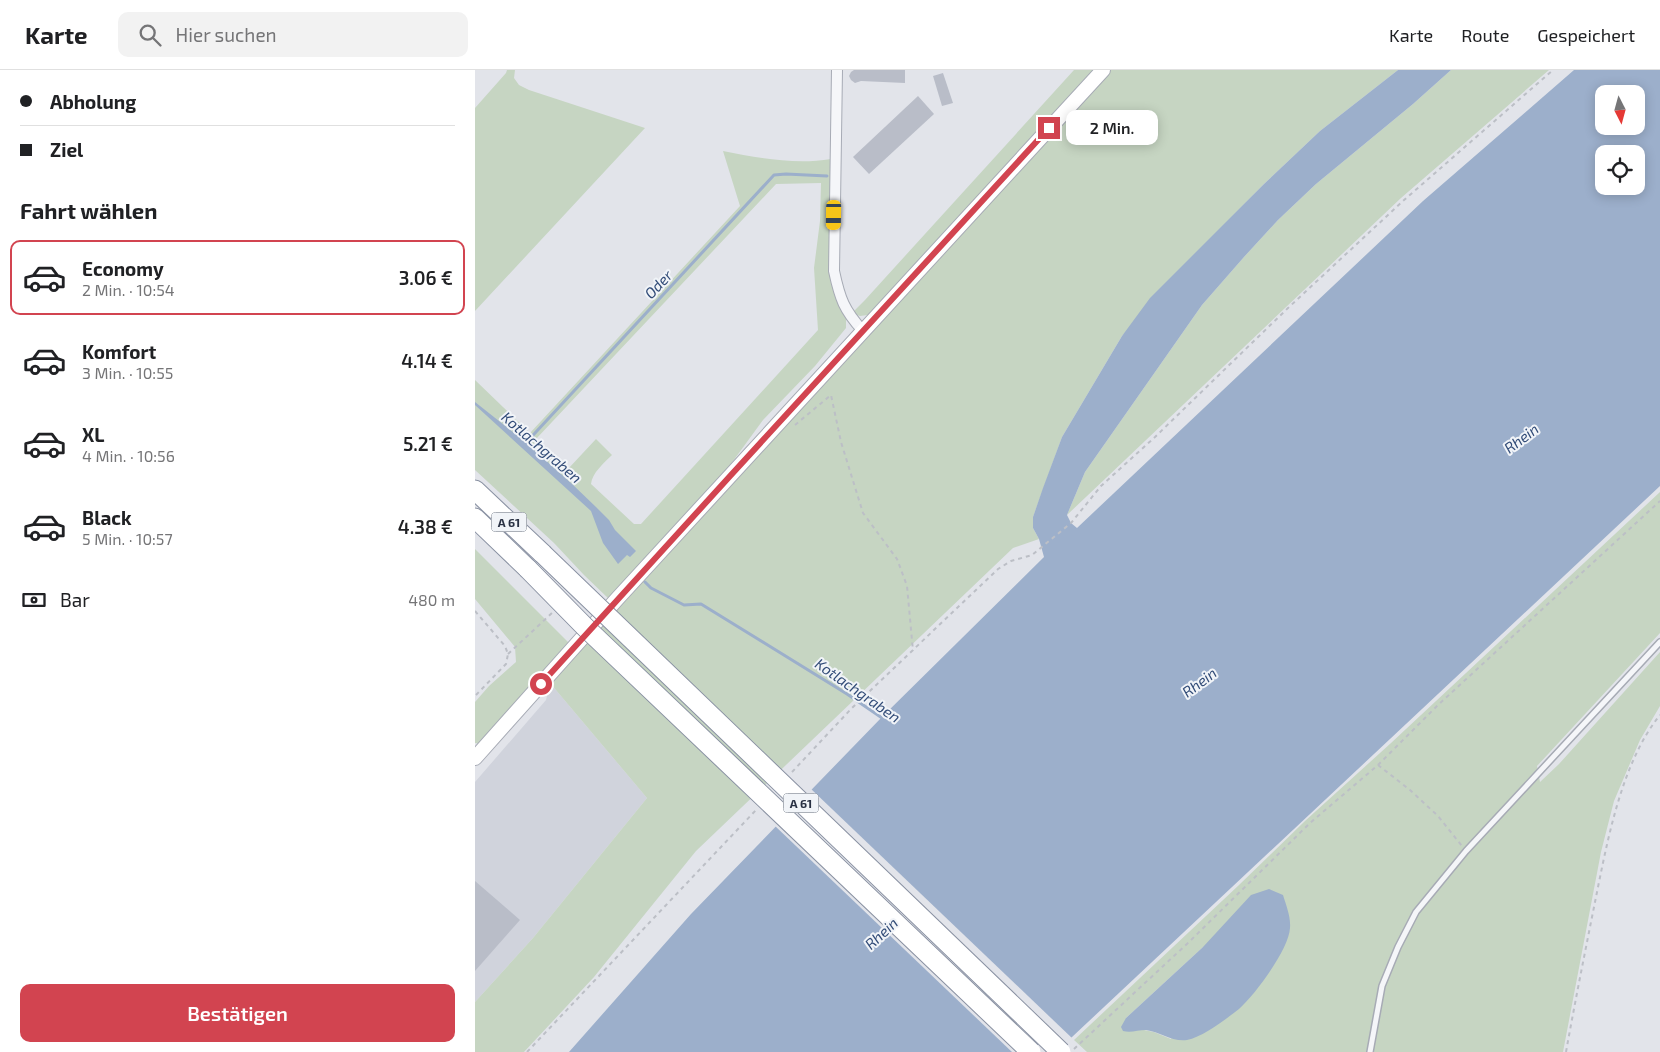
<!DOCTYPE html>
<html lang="de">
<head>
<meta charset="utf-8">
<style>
  :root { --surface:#fff; --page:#f2f2f2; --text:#202124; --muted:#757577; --line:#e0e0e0; --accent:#d24450 }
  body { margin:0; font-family:"Exo 2",sans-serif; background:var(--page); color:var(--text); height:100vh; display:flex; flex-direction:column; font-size:19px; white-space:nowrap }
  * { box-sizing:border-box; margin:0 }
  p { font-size:16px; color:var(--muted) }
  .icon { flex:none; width:28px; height:28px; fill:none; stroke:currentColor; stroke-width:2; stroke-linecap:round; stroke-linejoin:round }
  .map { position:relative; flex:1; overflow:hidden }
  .side { display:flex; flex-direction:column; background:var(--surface); width:475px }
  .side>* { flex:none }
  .hud { display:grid; align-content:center; height:110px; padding:0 20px; background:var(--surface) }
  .needle { width:32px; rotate:174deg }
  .fabs { position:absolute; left:1120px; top:15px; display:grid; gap:10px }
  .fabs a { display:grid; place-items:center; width:50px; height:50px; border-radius:10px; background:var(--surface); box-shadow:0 2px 12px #0003; font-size:25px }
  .end { position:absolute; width:22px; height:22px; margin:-11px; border:6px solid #d24450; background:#fff; box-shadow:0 0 0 2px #fff }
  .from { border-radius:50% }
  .bubble { position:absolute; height:35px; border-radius:10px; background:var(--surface); box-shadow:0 2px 12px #0003; font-size:16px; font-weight:600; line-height:35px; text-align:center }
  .car { position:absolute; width:15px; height:30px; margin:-15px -8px; border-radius:6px; box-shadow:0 0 4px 1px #0007; background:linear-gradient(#f5c518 24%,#345 0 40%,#f5c518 0 76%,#345 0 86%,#f5c518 0) }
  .hud b { display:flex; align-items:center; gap:18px; height:48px; font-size:19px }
  .hud b+b { border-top:1px solid var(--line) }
  .hud i { width:12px; height:12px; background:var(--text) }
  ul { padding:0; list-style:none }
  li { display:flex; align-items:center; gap:15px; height:75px; margin:0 10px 8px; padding:0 10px; border:2px solid transparent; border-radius:10px }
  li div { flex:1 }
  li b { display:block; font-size:19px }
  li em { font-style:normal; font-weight:600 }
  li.on { border-color:var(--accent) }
  li>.icon { width:45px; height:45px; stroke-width:1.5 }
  h2 { padding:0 20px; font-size:22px; line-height:60px }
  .pay { display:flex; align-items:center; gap:12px; height:55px; padding:0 20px; font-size:19px }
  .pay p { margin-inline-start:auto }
  .cta { display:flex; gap:10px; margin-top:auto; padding:10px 20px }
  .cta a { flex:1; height:58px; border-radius:10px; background:var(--accent); color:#fff; font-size:20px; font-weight:600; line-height:58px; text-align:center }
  header { display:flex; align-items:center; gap:30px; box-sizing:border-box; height:70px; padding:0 25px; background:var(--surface); border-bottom:1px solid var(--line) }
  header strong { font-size:24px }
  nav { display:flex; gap:28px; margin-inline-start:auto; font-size:18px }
  .search { width:350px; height:45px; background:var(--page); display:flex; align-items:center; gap:12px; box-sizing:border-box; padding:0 18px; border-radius:10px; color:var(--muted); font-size:19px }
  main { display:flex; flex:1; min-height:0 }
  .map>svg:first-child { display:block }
</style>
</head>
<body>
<header>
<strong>Karte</strong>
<div class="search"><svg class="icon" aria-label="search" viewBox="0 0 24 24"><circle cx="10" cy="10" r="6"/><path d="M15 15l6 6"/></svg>Hier suchen</div>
<nav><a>Karte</a><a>Route</a><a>Gespeichert</a></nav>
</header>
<main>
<section class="side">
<div class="hud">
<b><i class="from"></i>Abholung</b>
<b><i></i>Ziel</b>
</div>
<h2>Fahrt wählen</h2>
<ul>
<li class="on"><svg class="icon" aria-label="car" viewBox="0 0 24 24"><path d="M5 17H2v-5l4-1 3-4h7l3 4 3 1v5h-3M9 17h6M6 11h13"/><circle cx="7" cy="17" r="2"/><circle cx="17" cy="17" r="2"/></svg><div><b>Economy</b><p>2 Min. · 10:54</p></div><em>3.06 €</em></li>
<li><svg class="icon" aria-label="car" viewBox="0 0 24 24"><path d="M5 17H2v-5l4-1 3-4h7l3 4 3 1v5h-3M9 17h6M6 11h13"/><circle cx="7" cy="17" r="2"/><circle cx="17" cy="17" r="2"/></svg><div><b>Komfort</b><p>3 Min. · 10:55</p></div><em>4.14 €</em></li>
<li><svg class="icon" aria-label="car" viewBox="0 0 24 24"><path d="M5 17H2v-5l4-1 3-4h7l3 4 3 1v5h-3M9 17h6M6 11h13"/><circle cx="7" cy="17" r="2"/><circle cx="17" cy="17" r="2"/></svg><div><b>XL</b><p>4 Min. · 10:56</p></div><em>5.21 €</em></li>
<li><svg class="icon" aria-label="car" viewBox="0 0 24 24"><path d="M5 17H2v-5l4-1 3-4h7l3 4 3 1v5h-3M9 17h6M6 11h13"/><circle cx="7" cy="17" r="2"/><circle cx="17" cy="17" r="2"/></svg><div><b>Black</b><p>5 Min. · 10:57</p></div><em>4.38 €</em></li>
</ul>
<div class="pay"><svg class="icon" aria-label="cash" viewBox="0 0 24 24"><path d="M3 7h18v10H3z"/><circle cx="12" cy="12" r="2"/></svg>Bar<p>480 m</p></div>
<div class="cta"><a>Bestätigen</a></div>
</section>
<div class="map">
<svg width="1185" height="982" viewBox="0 0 1185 982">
  <rect width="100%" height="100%" fill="#e2e4ea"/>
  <path fill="#d0d3dc" d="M75,613L172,728L58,868L0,932V712L71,630Z"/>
  <g fill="#c6d5c2" fill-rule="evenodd">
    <path d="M32,0H40L39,8L44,15L54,20L170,58L0,241V38L31,3Z"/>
    <path d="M599,0H622L393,245L385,246L377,243L390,230Z"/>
    <path d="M635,0H923L845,61L790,113L740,164L647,266L587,367L558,447V458L564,469L538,478L221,781L119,907L49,982H0V932L58,868L172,728L75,613L377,284L457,193Z"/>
    <path d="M976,0H1074L926,128L592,445L610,402L727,235L769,187L803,150L841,114L938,34Z"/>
    <path d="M248,81C283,88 320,95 356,89L367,239L371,248V258L340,296L288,350L242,413L135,530L109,505L79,473L0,400V310L55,363L265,136ZM346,113L345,151L339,198L343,260L166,454H159L116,414C117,403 129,393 137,385L121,369L93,399L61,369L301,114Z"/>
    <path d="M1185,422V563L1062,696L1065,712L1084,694L1185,582V636L1165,670L1139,731L1126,782L1088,982H612L599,970L764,815L830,751L916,673ZM728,877L696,969L679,962L669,960L651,948Z"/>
    <path d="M0,479L96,575L6,674L0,673V632L14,616L41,592L40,577L0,529Z"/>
  </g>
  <g fill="#9cafcb" fill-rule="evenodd">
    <path d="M923,0H976L938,34L841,114L803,150L769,187L727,235L610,402L592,445L596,453L602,458L948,131L1099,0H1185V416L581,982H94L216,844L407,647L569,487L564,469L558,458V447L568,418L587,367L647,266L675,228L790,113L845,61ZM1129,24H1161V56H1129ZM1129,84H1161V116H1129Z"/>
    <path d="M0,332L48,370L96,413L121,437L134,450L140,460L161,481L155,487L152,485L143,494L128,473L116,441L0,335Z"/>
    <path d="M794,819L808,825C811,835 816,847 815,858C814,879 780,925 764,939C751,949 728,967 712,970C697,972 685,962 671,960C663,960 656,963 648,961L646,957L651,948L728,877L776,825Z"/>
  </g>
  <path fill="#e2e4ea" d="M335,718L598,969L585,982H537L299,755Z"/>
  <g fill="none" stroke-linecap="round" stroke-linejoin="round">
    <g stroke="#9cafcb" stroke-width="3">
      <path d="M48,376L299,105L311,104L352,106"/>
      <path d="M170,512L176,518L209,535L226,534L372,624L410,650"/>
    </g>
  </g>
  <g fill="#b9bdc8">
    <path d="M379,0H430V13L386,11L380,13L376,10L374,6L376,2Z"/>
    <path d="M468,3L478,33L467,36L458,6Z"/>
    <path d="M443,26L459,44L394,104L378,87Z"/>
    <path d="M0,811L45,850L0,901Z"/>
  </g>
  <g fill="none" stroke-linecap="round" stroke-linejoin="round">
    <g stroke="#a7abb5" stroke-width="8">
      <path id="lane" d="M895,982L907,916L923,877L941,842L991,781L1185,572"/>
    </g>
    <g stroke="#a7abb5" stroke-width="12">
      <path id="street" d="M362,0L359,201C365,229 369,240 388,261"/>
    </g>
    <g stroke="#a7abb5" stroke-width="16">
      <path id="secondary" d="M0,688L142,529L628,0"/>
    </g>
    <g stroke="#8991a2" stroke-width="21">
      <g id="highway">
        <path d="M0,420L68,484"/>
        <path d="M0,448L53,499"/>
      </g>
    </g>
    <g stroke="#bcbfc6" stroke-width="2" stroke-dasharray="4 4" stroke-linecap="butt">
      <path d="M320,355L356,325L366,372L388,443L422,489L432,516L438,581"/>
      <path d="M0,541L30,576L33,584L31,594L0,626"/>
      <path d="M33,584L77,543"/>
      <path d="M903,695L935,720L963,746L987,776"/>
      <path d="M317,702L376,639L523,499L536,491L557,485L596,453L626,416L680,367L813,238L928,131L1078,0"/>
      <path d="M599,979L714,872L835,753L903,695L963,635L1185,431"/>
      <path d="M52,982L281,740"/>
      <path d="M1091,982C1100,932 1110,882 1120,832C1132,773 1146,693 1185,645"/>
    </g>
    <use href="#lane" stroke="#f5f6f9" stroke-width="5"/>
    <use href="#street" stroke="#f5f6f9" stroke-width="10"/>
    <use href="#secondary" stroke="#fff" stroke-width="14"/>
    <use href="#highway" stroke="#fff" stroke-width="19"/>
    <g stroke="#8991a2" stroke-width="21" stroke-linecap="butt">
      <g id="highway-bridge">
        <path d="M68,484L586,982"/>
        <path d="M53,499L110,557L556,982"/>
      </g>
    </g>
    <use href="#highway-bridge" stroke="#fff" stroke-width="19"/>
  </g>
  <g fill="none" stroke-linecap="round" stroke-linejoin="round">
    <path stroke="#d24450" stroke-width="6" d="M66,614L256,405L574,58"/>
  </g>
  <g text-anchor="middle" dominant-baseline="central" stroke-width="4" stroke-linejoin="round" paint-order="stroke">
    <g fill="#f1f4f8" stroke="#656c79" stroke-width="1">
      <rect x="16.5" y="442.5" width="35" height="19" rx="4"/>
      <rect x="308.5" y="723.5" width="35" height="19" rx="4"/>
    </g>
    <g font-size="12" font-weight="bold" fill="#293143">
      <text x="34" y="452">A 61</text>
      <text x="326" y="733">A 61</text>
    </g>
    <g font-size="15" font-style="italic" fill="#324c78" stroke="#f1f4f8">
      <text transform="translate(183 214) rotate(-47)">Oder</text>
      <text transform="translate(1046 368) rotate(-37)">Rhein</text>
      <text transform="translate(67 377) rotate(41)">Kotlachgraben</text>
      <text transform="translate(724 612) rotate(-37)">Rhein</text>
      <text transform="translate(383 620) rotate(35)">Kotlachgraben</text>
      <text transform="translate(406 863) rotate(-43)">Rhein</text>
    </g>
  </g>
</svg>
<div class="fabs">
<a><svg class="needle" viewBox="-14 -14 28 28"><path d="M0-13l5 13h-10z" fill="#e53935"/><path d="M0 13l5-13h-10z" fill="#757577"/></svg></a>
<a><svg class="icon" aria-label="locate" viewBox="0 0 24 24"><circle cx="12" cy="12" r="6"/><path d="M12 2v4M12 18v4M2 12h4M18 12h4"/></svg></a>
</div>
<i class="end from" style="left:66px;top:614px"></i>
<i class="end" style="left:574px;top:58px"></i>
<div class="bubble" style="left:591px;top:40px;width:92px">2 Min.</div>
<i class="car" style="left:359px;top:145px;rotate:181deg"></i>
</div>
</main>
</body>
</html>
